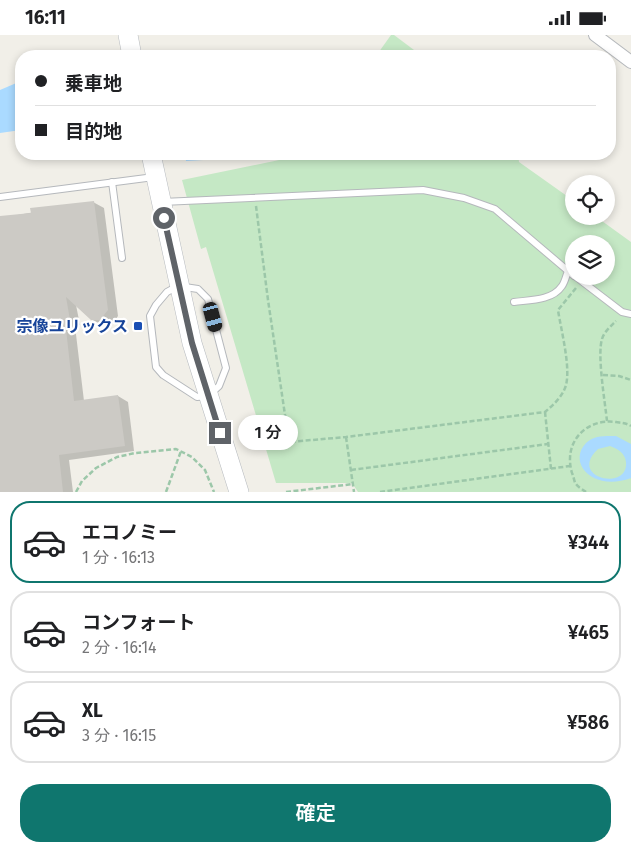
<!DOCTYPE html>
<html lang="ja">
<head>
<meta charset="utf-8">
<style>
  :root { --surface:#fff; --page:#f2f2f2; --text:#202124; --muted:#757577; --line:#e0e0e0; --accent:#0f766e }
  body { margin:0; font-family:"Fira Sans","Noto Sans JP",sans-serif; background:var(--page); color:var(--text); height:100vh; display:flex; flex-direction:column; font-size:19px; white-space:nowrap }
  * { box-sizing:border-box; margin:0 }
  p { font-size:16px; color:var(--muted) }
  .icon { flex:none; width:28px; height:28px; fill:none; stroke:currentColor; stroke-width:2; stroke-linecap:round; stroke-linejoin:round }
  .map { position:relative; height:457px; overflow:hidden }
  .panel { display:flex; flex-direction:column; background:var(--surface); flex:1 }
  .panel>* { flex:none }
  .hud { position:absolute; left:15px; top:15px; width:601px; height:110px; border-radius:20px; box-shadow:0 2px 8px #0003; display:grid; align-content:center; height:110px; padding:0 20px; background:var(--surface) }
  .buttons { position:absolute; left:565px; top:140px; display:grid; gap:10px }
  .buttons a { display:grid; place-items:center; width:50px; height:50px; border-radius:50%; background:var(--surface); box-shadow:0 2px 8px #0003; font-size:25px }
  .end { position:absolute; width:22px; height:22px; margin:-11px; border:6px solid #5f6368; background:#fff; box-shadow:0 0 0 2px #fff }
  .from { border-radius:50% }
  .bubble { position:absolute; height:35px; border-radius:18px; background:var(--surface); box-shadow:0 2px 8px #0003; font-size:16px; font-weight:600; line-height:35px; text-align:center }
  .car { position:absolute; width:15px; height:30px; margin:-15px -8px; border-radius:6px; box-shadow:0 0 4px 1px #0007; background:linear-gradient(#222 24%,#8ab4d8 0 40%,#222 0 76%,#8ab4d8 0 86%,#222 0) }
  .hud b { display:flex; align-items:center; gap:18px; height:48px; font-size:19px }
  .hud b+b { border-top:1px solid var(--line) }
  .hud i { width:12px; height:12px; background:var(--text) }
  ul { padding:9px 0 0; list-style:none }
  li { display:flex; align-items:center; gap:15px; height:82px; margin:0 10px 8px; padding:0 10px; border:2px solid var(--line); border-radius:20px }
  li div { flex:1 }
  li b { display:block; font-size:19px }
  li em { font-style:normal; font-weight:600 }
  li.selected { border-color:var(--accent) }
  li>.icon { width:45px; height:45px; stroke-width:1.5 }
  .action { display:flex; gap:10px; margin-top:auto; padding:10px 20px }
  .action a { flex:1; height:58px; border-radius:20px; background:var(--accent); color:#fff; font-size:20px; font-weight:600; line-height:58px; text-align:center }
  .status { display:flex; justify-content:space-between; align-items:center; height:35px; padding:0 25px; background:var(--surface); direction:ltr }
  .status svg { height:14px; fill:currentColor }
  .map>svg:first-child { display:block }
</style>
</head>
<body>
<div class="status"><b>16:11</b><svg viewBox="0 0 49 12"><path d="M0 12V9h3v3zM5 12V6h3v6zM10 12V3h3v9zM15 12V0h3v12zM26 1h20v11H26zM47 4h2v5h-2z"/></svg></div>
<div class="map">
<svg width="631" height="457" viewBox="0 0 631 457">
  <rect width="100%" height="100%" fill="#f1efe8"/>
  <g fill="#c5e8c5" fill-rule="evenodd">
    <path d="M391,0H394L422,21H376Z"/>
    <path d="M308,119H518L519,127L574,166V181H595L631,207V457H358L352,448H276L206,212L201,214L182,145ZM574,209H606V241H574Z"/>
  </g>
  <g fill="#aadaff" fill-rule="evenodd">
    <path d="M21,46V95L0,98V55Z"/>
    <path d="M185,119H262L255,122L186,126Z"/>
    <path d="M616,401L631,409V443C593,457 567,428 586,408C594,400 606,401 616,401ZM610,411C618,414 625,418 626,427C629,457 567,443 598,414Z"/>
  </g>
  <path fill="#0003" d="M93,167L104,173L118,281L111,290H102L91,284L76,270L80,290L75,291L84,366L118,361L128,367L134,416L69,425L73,457H0V183Z"/>
  <path fill="#cccac5" d="M94,166L108,275L100,285H91L66,262L70,285H65L74,366L118,360L125,411L59,420L63,457H0V181L31,178L30,173Z"/>
  <g fill="none" stroke-linecap="round" stroke-linejoin="round">
    <g stroke="#b5b8bc" stroke-width="8">
      <g id="lane">
        <path d="M112,147L122,223"/>
        <path d="M0,162L154,142"/>
        <path d="M162,167L423,155L464,163L495,174L574,241"/>
        <path d="M575,241L622,277L631,279"/>
        <path d="M178,251L198,254L208,264L226,333L219,351L208,361L197,362L163,340L156,332L150,281L156,270L167,257Z"/>
        <path d="M514,267C529,265 552,266 562,251C565,247 566,241 568,236"/>
      </g>
    </g>
    <g stroke="#b5b8bc" stroke-width="14">
      <path id="street" d="M595,0L631,27"/>
    </g>
    <g stroke="#b6babf" stroke-width="20">
      <g id="secondary">
        <path d="M128,0L132,21"/>
        <path d="M151,119L192,308L239,457"/>
      </g>
    </g>
    <g stroke="#9cc7a9" stroke-width="2.5" stroke-dasharray="5 2.5" stroke-linecap="butt">
      <path d="M256,171L268,265L289,407L346,402L545,377C553,370 561,363 565,353C572,336 561,295 558,275L576,253"/>
      <path d="M603,340L619,341L631,345"/>
      <path d="M545,377L551,434"/>
      <path d="M607,386C605,367 597,320 602,304C604,297 611,291 616,286"/>
      <path d="M346,402L354,457"/>
      <path d="M351,435L548,409"/>
      <path d="M76,457L82,446L96,433L117,422L135,418L176,414L192,422L205,435L214,457"/>
      <path d="M166,457L181,416"/>
      <path d="M286,457L353,449"/>
      <path d="M380,457L570,431"/>
      <path d="M586,457C583,455 578,452 576,449C574,447 574,442 572,438C563,408 585,383 616,387C622,388 626,388 631,391"/>
    </g>
    <use href="#lane" stroke="#fff" stroke-width="6"/>
    <use href="#street" stroke="#fff" stroke-width="12"/>
    <use href="#secondary" stroke="#fff" stroke-width="19"/>
  </g>
  <g fill="none" stroke-linecap="round" stroke-linejoin="round">
    <path stroke="#5f6368" stroke-width="6" d="M164,183L192,308L220,398"/>
  </g>
  <rect fill="#1a4fb4" stroke="#fff" stroke-width="2" x="133" y="286" width="10" height="10" rx="2.5"/>
  <g text-anchor="middle" dominant-baseline="central" stroke-width="4.5" stroke-linejoin="round" paint-order="stroke">
    <g font-size="16" font-weight="bold" fill="#164399" stroke="#fff" text-anchor="end">
      <text x="128" y="291">宗像ユリックス</text>
    </g>
  </g>
</svg>
<div class="buttons">
<a><svg class="icon" aria-label="locate" viewBox="0 0 24 24"><circle cx="12" cy="12" r="6"/><path d="M12 2v4M12 18v4M2 12h4M18 12h4"/></svg></a>
<a><svg class="icon" aria-label="layers" viewBox="0 0 24 24"><path d="M12 4l9 5-9 5-9-5zM3 14l9 5 9-5"/></svg></a>
</div>
<i class="end from" style="left:164px;top:183px"></i>
<i class="end" style="left:220px;top:398px"></i>
<div class="bubble" style="left:238px;top:380px;width:60px">1 分</div>
<i class="car" style="left:213px;top:282px;rotate:165deg"></i>
<div class="hud">
<b><i class="from"></i>乗車地</b>
<b><i></i>目的地</b>
</div>
</div>
<section class="panel">
<ul>
<li class="selected"><svg class="icon" aria-label="car" viewBox="0 0 24 24"><path d="M5 17H2v-5l4-1 3-4h7l3 4 3 1v5h-3M9 17h6M6 11h13"/><circle cx="7" cy="17" r="2"/><circle cx="17" cy="17" r="2"/></svg><div><b>エコノミー</b><p>1 分 · 16:13</p></div><em>¥344</em></li>
<li><svg class="icon" aria-label="car" viewBox="0 0 24 24"><path d="M5 17H2v-5l4-1 3-4h7l3 4 3 1v5h-3M9 17h6M6 11h13"/><circle cx="7" cy="17" r="2"/><circle cx="17" cy="17" r="2"/></svg><div><b>コンフォート</b><p>2 分 · 16:14</p></div><em>¥465</em></li>
<li><svg class="icon" aria-label="car" viewBox="0 0 24 24"><path d="M5 17H2v-5l4-1 3-4h7l3 4 3 1v5h-3M9 17h6M6 11h13"/><circle cx="7" cy="17" r="2"/><circle cx="17" cy="17" r="2"/></svg><div><b>XL</b><p>3 分 · 16:15</p></div><em>¥586</em></li>
</ul>
<div class="action"><a>確定</a></div>
</section>
</body>
</html>
